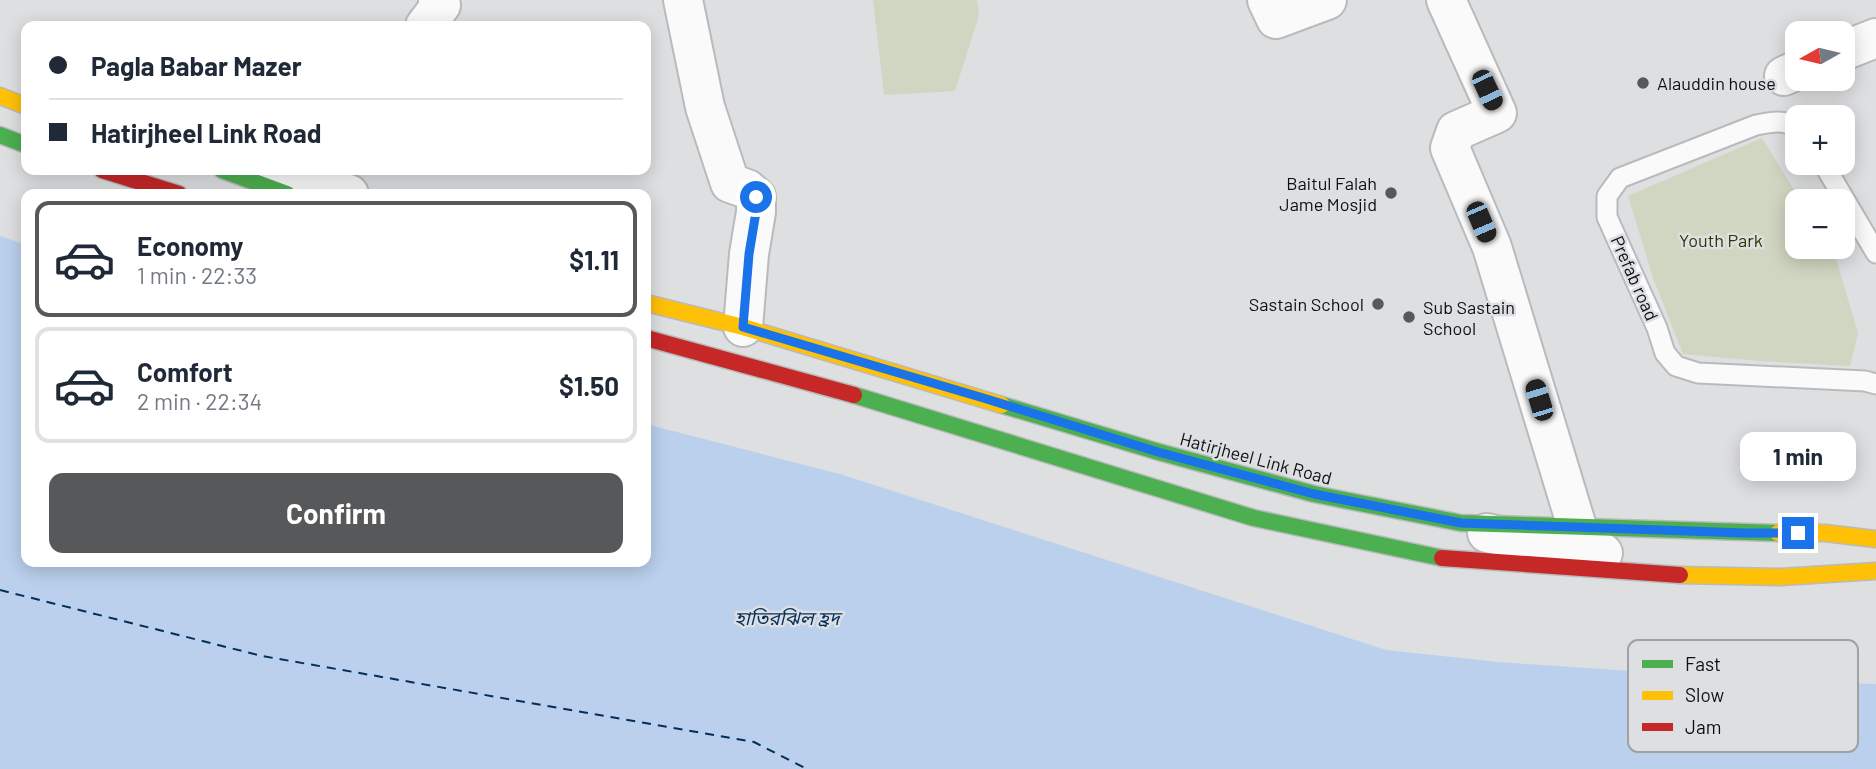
<!DOCTYPE html>
<html lang="en">
<head>
<meta charset="utf-8">
<style>
  :root { --surface:#fff; --page:#f6f6f7; --text:#1f2937; --muted:#747a83; --line:#e0e1e3; --accent:#575859 }
  body { margin:0; font-family:Barlow,"Noto Sans Bengali",sans-serif; background:var(--page); color:var(--text); height:100vh; display:flex; flex-direction:column; font-size:26px; white-space:nowrap }
  * { box-sizing:border-box; margin:0 }
  p { font-size:23px; color:var(--muted) }
  .icon { flex:none; width:38px; height:38px; fill:none; stroke:currentColor; stroke-width:2; stroke-linecap:round; stroke-linejoin:round }
  .map { position:relative; flex:1; overflow:hidden }
  .side { position:absolute; left:21px; top:189px; width:630px; height:378px; display:flex; flex-direction:column; background:var(--surface); border-radius:14px; box-shadow:0 4px 18px #0003 }
  .side>* { flex:none }
  .banner { position:absolute; left:21px; top:21px; width:630px; height:154px; border-radius:14px; box-shadow:0 4px 18px #0003; display:grid; align-content:center; height:154px; padding:0 28px; background:var(--surface) }
  .needle { width:46px; rotate:262deg }
  .tools { position:absolute; left:1785px; top:21px; display:grid; gap:14px }
  .tools a { display:grid; place-items:center; width:70px; height:70px; border-radius:14px; background:var(--surface); box-shadow:0 4px 18px #0003; font-size:35px }
  .end { position:absolute; width:32px; height:32px; margin:-16px; border:9px solid #1a73e8; background:#fff; box-shadow:0 0 0 4px #fff }
  .from { border-radius:50% }
  .bubble { position:absolute; height:49px; border-radius:14px; background:var(--surface); box-shadow:0 4px 18px #0003; font-size:23px; font-weight:700; line-height:49px; text-align:center }
  .car { position:absolute; width:21px; height:42px; margin:-21px -10px; border-radius:9px; box-shadow:0 0 5px 2px #0007; background:linear-gradient(#222 24%,#8ab4d8 0 40%,#222 0 76%,#8ab4d8 0 86%,#222 0) }
  .banner b { display:flex; align-items:center; gap:24px; height:66px; font-size:26px }
  .banner b+b { border-top:2px solid var(--line) }
  .banner i { width:18px; height:18px; background:var(--text) }
  ul { padding:12px 0 0; list-style:none }
  li { display:flex; align-items:center; gap:21px; height:116px; margin:0 14px 10px; padding:0 14px; border:4px solid var(--line); border-radius:14px }
  li div { flex:1 }
  li b { display:block; font-size:26px }
  li em { font-style:normal; font-weight:700 }
  li.current { border-color:var(--accent) }
  li>.icon { width:63px; height:63px; stroke-width:1.5 }
  .primary-button { display:flex; gap:14px; margin-top:auto; padding:14px 28px }
  .primary-button a { flex:1; height:80px; border-radius:14px; background:var(--accent); color:#fff; font-size:28px; font-weight:700; line-height:80px; text-align:center }
  .map>svg:first-child { display:block }
</style>
</head>
<body>
<div class="map">
<svg width="1876" height="769" viewBox="0 0 1876 769">
  <rect width="100%" height="100%" fill="#dedfe1"/>
  <g fill="#d0d6c1">
    <path d="M873,0H977L979,15L955,91L884,95Z"/>
    <path d="M1762,138L1801,201H1797V247H1828L1836,259L1858,333L1850,366L1760,361L1683,354L1653,278L1628,196Z"/>
  </g>
  <path fill="#bad0ec" d="M0,236L26,245V562H646V424L843,475L1386,650L1498,662L1796,682L1876,684V769H0Z"/>
  <g fill="none" stroke-linecap="round" stroke-linejoin="round">
    <path stroke="#002f5c" stroke-width="2" stroke-dasharray="9 7" stroke-linecap="butt" d="M0,590L262,656L754,742L807,769"/>
    <g stroke="#b9babb" stroke-width="23">
      <g id="lane">
        <path d="M1797,128C1784,119 1771,122 1756,125L1620,178L1607,196V217L1657,328L1665,353L1676,366L1698,373L1865,381L1876,384"/>
        <path d="M1823,163L1876,253"/>
      </g>
    </g>
    <g stroke="#b9babb" stroke-width="42">
      <g id="street">
        <path d="M683,0L705,107L730,183L747,189L756,197V212L749,254L743,327"/>
        <path d="M1267,0L1276,19L1327,0"/>
        <path d="M1446,0L1497,113L1456,131L1450,148L1492,247L1577,527"/>
        <path d="M425,26L441,5L438,0"/>
        <path d="M1843,51L1876,38"/>
        <path d="M1784,76L1797,70"/>
        <path d="M273,170L349,194"/>
        <path d="M1487,533L1553,548L1603,553"/>
      </g>
    </g>
    <g stroke="#b9babb" stroke-width="19">
      <g id="fast">
        <path d="M0,135L26,145"/>
        <path d="M222,170L287,194"/>
        <path d="M854,395L1254,518L1442,558"/>
        <path d="M1002,405L1159,452L1314,494L1461,523L1778,533"/>
      </g>
    </g>
    <g stroke="#b9babb" stroke-width="19">
      <g id="slow">
        <path d="M0,96L26,106"/>
        <path d="M646,303L743,327L1002,405"/>
        <path d="M1778,533H1825L1876,539"/>
        <path d="M1680,575L1781,577L1876,571"/>
      </g>
    </g>
    <g stroke="#b9babb" stroke-width="19">
      <g id="jam">
        <path d="M102,170L179,194"/>
        <path d="M646,338L854,395"/>
        <path d="M1442,558L1680,575"/>
      </g>
    </g>
    <use href="#lane" stroke="#fafafa" stroke-width="19"/>
    <use href="#street" stroke="#fafafa" stroke-width="38"/>
    <use href="#fast" stroke="#4caf50" stroke-width="16"/>
    <use href="#slow" stroke="#ffc107" stroke-width="16"/>
    <use href="#jam" stroke="#c62828" stroke-width="16"/>
  </g>
  <g fill="none" stroke-linecap="round" stroke-linejoin="round">
    <path stroke="#1a73e8" stroke-width="9" d="M756,197V212L749,254L743,327L980,397L1158,452L1314,494L1461,523L1744,533H1798"/>
  </g>
  <g fill="#575859" stroke="#dddfe2" stroke-width="2.5">
    <circle cx="1643" cy="83" r="7"/>
    <circle cx="1391" cy="193" r="7"/>
    <circle cx="1378" cy="304" r="7"/>
    <circle cx="1409" cy="317" r="7"/>
  </g>
  <g text-anchor="middle" dominant-baseline="central" stroke-width="5" stroke-linejoin="round" paint-order="stroke">
    <g font-size="18" fill="#0e0f10" stroke="#dddfe2" text-anchor="start">
      <text x="1657" y="83">Alauddin house</text>
      <text x="1377" y="183" text-anchor="end">Baitul Falah<tspan x="1377" dy="21">Jame Mosjid</tspan></text>
      <text x="1364" y="304" text-anchor="end">Sastain School</text>
      <text x="1423" y="307">Sub Sastain<tspan x="1423" dy="21">School</tspan></text>
    </g>
    <g font-size="18" fill="#2e3700" stroke="#dddfe2">
      <text x="1721" y="240">Youth Park</text>
    </g>
    <g font-size="18" fill="#0e0f10" stroke="#dddfe2">
      <text transform="translate(1635 278) rotate(66)">Prefab road</text>
      <text transform="translate(1256 458) rotate(15)">Hatirjheel Link Road</text>
    </g>
    <g font-size="19" font-style="italic" fill="#002f5c" stroke="#dddfe2">
      <text x="787" y="617">হাতিরঝিল হ্রদ</text>
    </g>
  </g>
  <rect x="1628" y="640" width="230" height="112" rx="10" fill="#dddfe2" stroke="#9fa1a3" stroke-width="2"/>
  <rect x="1642" y="660" width="31" height="8" fill="#4caf50"/>
  <rect x="1642" y="691" width="31" height="9" fill="#ffc107"/>
  <rect x="1642" y="723" width="31" height="8" fill="#c62828"/>
  <g font-size="19" fill="#0e0f10">
    <text x="1685" y="671">Fast</text>
    <text x="1685" y="702">Slow</text>
    <text x="1685" y="734">Jam</text>
  </g>
</svg>
<div class="tools">
<a><svg class="needle" viewBox="-14 -14 28 28"><path d="M0-13l5 13h-10z" fill="#e53935"/><path d="M0 13l5-13h-10z" fill="#747a83"/></svg></a>
<a>+</a>
<a>−</a>
</div>
<i class="end from" style="left:756px;top:197px"></i>
<i class="end" style="left:1798px;top:533px"></i>
<div class="bubble" style="left:1740px;top:432px;width:116px">1 min</div>
<i class="car" style="left:1487px;top:90px;rotate:155deg"></i>
<i class="car" style="left:1481px;top:222px;rotate:157deg"></i>
<i class="car" style="left:1539px;top:400px;rotate:343deg"></i>
<div class="banner">
<b><i class="from"></i>Pagla Babar Mazer</b>
<b><i></i>Hatirjheel Link Road</b>
</div>
<section class="side">
<ul>
<li class="current"><svg class="icon" aria-label="car" viewBox="0 0 24 24"><path d="M5 17H2v-5l4-1 3-4h7l3 4 3 1v5h-3M9 17h6M6 11h13"/><circle cx="7" cy="17" r="2"/><circle cx="17" cy="17" r="2"/></svg><div><b>Economy</b><p>1 min · 22:33</p></div><em>$1.11</em></li>
<li><svg class="icon" aria-label="car" viewBox="0 0 24 24"><path d="M5 17H2v-5l4-1 3-4h7l3 4 3 1v5h-3M9 17h6M6 11h13"/><circle cx="7" cy="17" r="2"/><circle cx="17" cy="17" r="2"/></svg><div><b>Comfort</b><p>2 min · 22:34</p></div><em>$1.50</em></li>
</ul>
<div class="primary-button"><a>Confirm</a></div>
</section>
</div>
</body>
</html>
